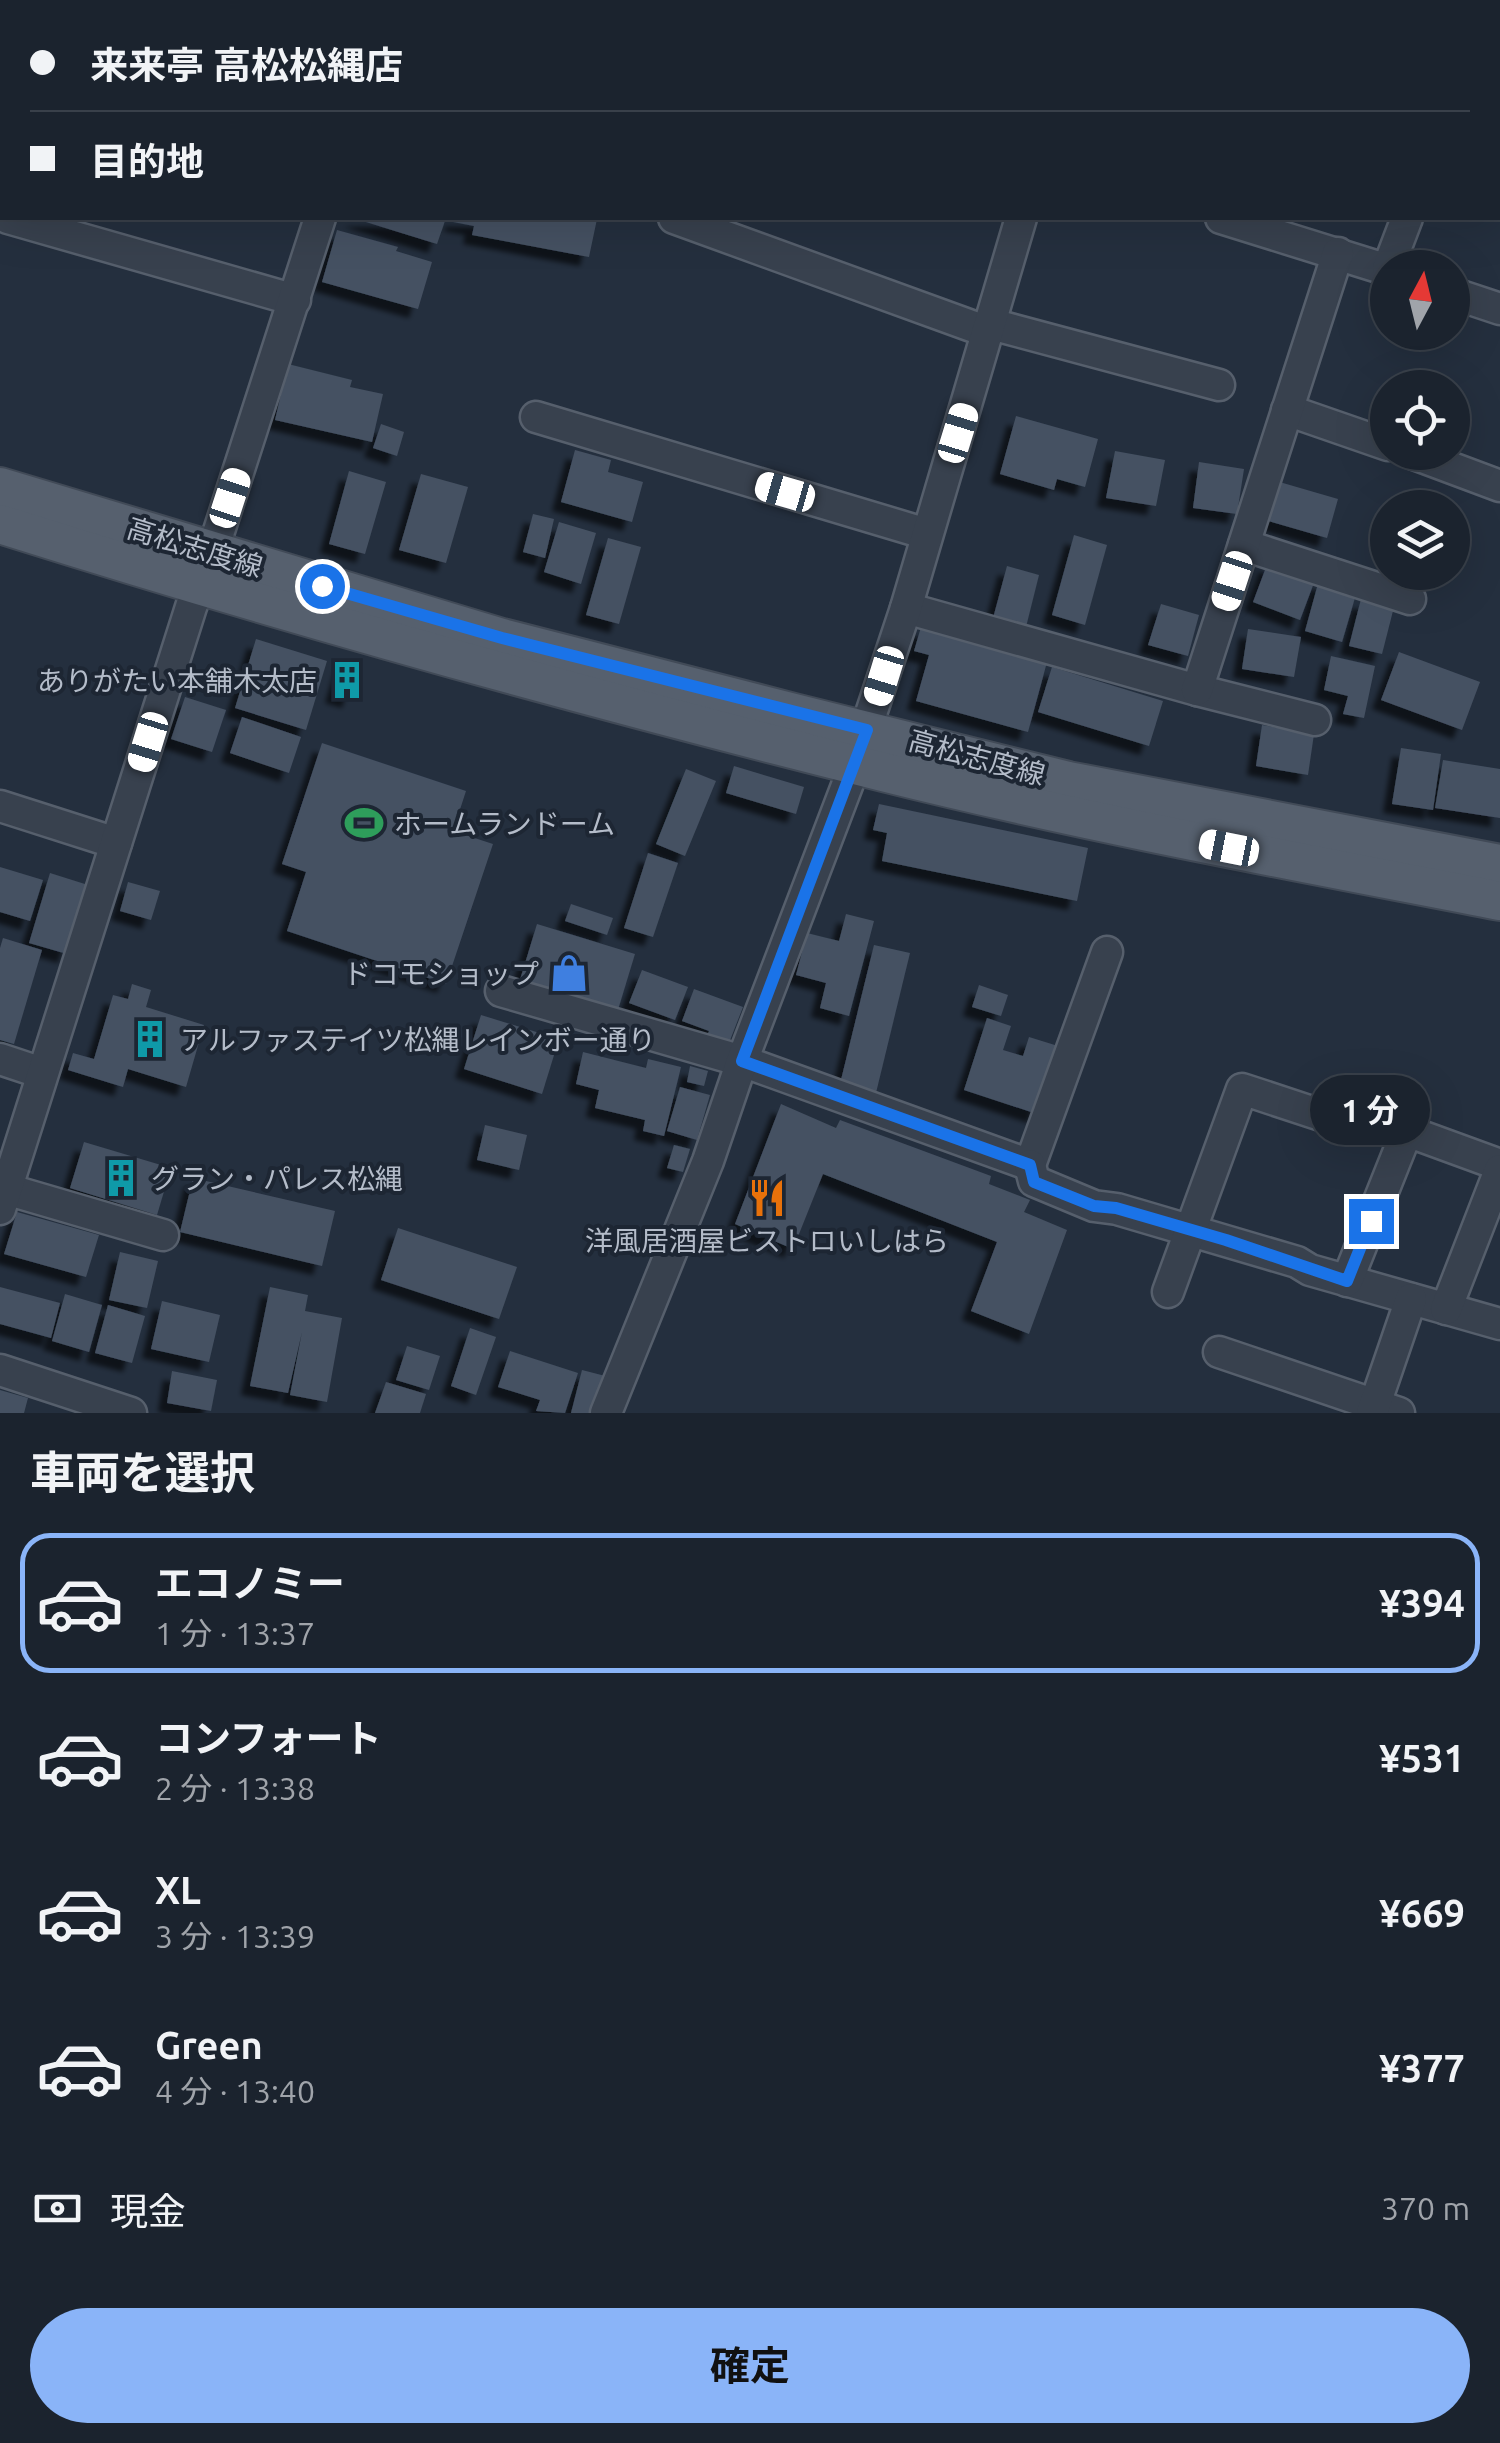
<!DOCTYPE html>
<html lang="ja">
<head>
<meta charset="utf-8">
<style>
  :root { --surface:#1b232e; --page:#282f3a; --text:#f1f3f6; --muted:#a0a4aa; --line:#39404a; --accent:#8ab4f8 }
  body { margin:0; font-family:Ubuntu,"Noto Sans JP",sans-serif; background:var(--page); color:var(--text); height:100vh; display:flex; flex-direction:column; font-size:38px; white-space:nowrap }
  * { box-sizing:border-box; margin:0 }
  p { font-size:32px; color:var(--muted) }
  .icon { flex:none; width:55px; height:55px; fill:none; stroke:currentColor; stroke-width:2; stroke-linecap:round; stroke-linejoin:round }
  .map { position:relative; height:1413px; overflow:hidden }
  .drawer { display:flex; flex-direction:column; background:var(--surface); flex:1 }
  .drawer>* { flex:none }
  .guide { position:absolute; left:0px; top:0px; width:1500px; height:220px; box-shadow:0 10px 40px #0002,0 0 0 2px var(--line); display:grid; align-content:center; height:220px; padding:0 30px; background:var(--surface) }
  .needle { width:65px; rotate:7deg }
  .buttons { position:absolute; left:1370px; top:250px; display:grid; gap:20px }
  .buttons a { display:grid; place-items:center; width:100px; height:100px; border-radius:50%; background:var(--surface); box-shadow:0 10px 40px #0002,0 0 0 2px var(--line); font-size:50px }
  .end { position:absolute; width:45px; height:45px; margin:-22px; border:12px solid #1a73e8; background:#fff; box-shadow:0 0 0 5px #fff }
  .from { border-radius:50% }
  .bubble { position:absolute; height:70px; border-radius:35px; background:var(--surface); box-shadow:0 10px 40px #0002,0 0 0 2px var(--line); font-size:32px; font-weight:700; line-height:70px; text-align:center }
  .car { position:absolute; width:30px; height:60px; margin:-30px -15px; border-radius:12px; box-shadow:0 0 8px 2px #0007; background:linear-gradient(#fff 24%,#345 0 40%,#fff 0 76%,#345 0 86%,#fff 0) }
  .guide b { display:flex; align-items:center; gap:35px; height:95px; font-size:38px }
  .guide b+b { border-top:2px solid var(--line) }
  .guide i { width:25px; height:25px; background:var(--text) }
  ul { padding:0; list-style:none }
  li { display:flex; align-items:center; gap:30px; height:140px; margin:0 20px 15px; padding:0 10px; border:5px solid transparent; border-radius:30px }
  li div { flex:1 }
  li b { display:block; font-size:38px }
  li em { font-style:normal; font-weight:700 }
  li.on { border-color:var(--accent) }
  li>.icon { width:90px; height:90px; stroke-width:1.5 }
  h2 { padding:0 30px; font-size:45px; line-height:120px }
  .pay { display:flex; align-items:center; gap:25px; height:110px; padding:0 30px; font-size:38px }
  .pay p { margin-inline-start:auto }
  .action { display:flex; gap:20px; margin-top:auto; padding:20px 30px }
  .action a { flex:1; height:115px; border-radius:60px; background:var(--accent); color:#111; font-size:40px; font-weight:700; line-height:115px; text-align:center }
  .map>svg:first-child { display:block }
</style>
</head>
<body>
<div class="map">
<svg width="1500" height="1413" viewBox="0 0 1500 1413">
  <defs>
    <filter id="shadow"><feDropShadow dx="-9" dy="9" stdDeviation="2.5" flood-color="#0009"/></filter>
  </defs>
  <rect width="100%" height="100%" fill="#242f3e"/>
  <g fill="#455162" filter="url(#shadow)">
    <path d="M353,218H446L437,244Z"/>
    <path d="M454,218H590L597,219L589,257L472,235L474,226L453,222Z"/>
    <path d="M337,230L398,247L396,251L432,262L418,309L322,282Z"/>
    <path d="M288,364L352,380L350,387L383,394L372,442L275,420Z"/>
    <path d="M1016,416L1098,439L1085,487L1057,479L1054,490L1000,474Z"/>
    <path d="M381,424L404,432L397,456L373,448Z"/>
    <path d="M575,450L611,460L608,472L643,482L632,522L561,502Z"/>
    <path d="M1115,451L1165,460L1156,506L1106,498Z"/>
    <path d="M1199,462L1244,469L1237,514L1193,508Z"/>
    <path d="M349,471L386,482L365,554L329,544Z"/>
    <path d="M421,474L468,487L446,563L399,550Z"/>
    <path d="M1266,478L1338,499L1327,538L1255,517Z"/>
    <path d="M533,514L554,519L545,558L523,552Z"/>
    <path d="M559,522L596,533L581,584L544,572Z"/>
    <path d="M1074,535L1107,545L1085,625L1052,615Z"/>
    <path d="M608,538L641,547L619,624L586,615Z"/>
    <path d="M1268,562L1315,580L1300,620L1253,602Z"/>
    <path d="M1007,566L1039,575L1025,631L992,622Z"/>
    <path d="M1319,580L1357,591L1342,642L1305,631Z"/>
    <path d="M1361,599L1394,607L1382,654L1349,646Z"/>
    <path d="M1161,604L1199,615L1188,656L1148,645Z"/>
    <path d="M921,627L1047,662L1028,732L916,701L929,655L914,651Z"/>
    <path d="M1248,629L1301,637L1294,677L1242,669Z"/>
    <path d="M256,639L327,661L306,730L235,708Z"/>
    <path d="M1399,652L1480,682L1462,730L1381,700Z"/>
    <path d="M1331,656L1375,666L1364,718L1343,714L1348,696L1324,690Z"/>
    <path d="M344,661L361,666L351,699L334,694Z"/>
    <path d="M1052,667L1163,701L1149,746L1038,712Z"/>
    <path d="M185,697L226,710L212,752L171,739Z"/>
    <path d="M242,717L301,737L289,773L230,753Z"/>
    <path d="M1262,725L1314,734L1308,775L1256,766Z"/>
    <path d="M322,743L466,791L453,831L493,844L446,984L287,931L306,872L282,864Z"/>
    <path d="M1401,748L1441,754L1433,810L1392,804Z"/>
    <path d="M1443,760L1500,769V818L1435,808Z"/>
    <path d="M734,766L804,787L796,814L726,793Z"/>
    <path d="M686,769L716,781L685,856L656,844Z"/>
    <path d="M879,804L1088,848L1077,901L882,861L887,833L873,830Z"/>
    <path d="M648,853L678,863L653,937L624,928Z"/>
    <path d="M0,867L43,880L30,921L0,912Z"/>
    <path d="M50,873L88,885L67,954L29,943Z"/>
    <path d="M128,882L160,891L151,920L120,911Z"/>
    <path d="M571,904L613,918L607,935L565,921Z"/>
    <path d="M846,914L874,921L849,1016L820,1008L826,983L796,975L807,933L839,941Z"/>
    <path d="M537,924L635,954L617,1013L519,983Z"/>
    <path d="M3,938L42,950L14,1044L0,1040V948Z"/>
    <path d="M874,945L910,953L875,1097L839,1088Z"/>
    <path d="M642,970L688,987L675,1020L629,1003Z"/>
    <path d="M132,984L151,990L146,1007L204,1025L186,1087L128,1069L123,1087L68,1070L73,1053L94,1059L113,995L128,999Z"/>
    <path d="M979,985L1008,995L1001,1016L972,1007Z"/>
    <path d="M694,989L743,1007L727,1048L705,1040L709,1031L682,1021Z"/>
    <path d="M481,1015L559,1039L542,1094L464,1069Z"/>
    <path d="M987,1018L1011,1026L1003,1050L1023,1056L1029,1037L1058,1046L1037,1114L964,1090Z"/>
    <path d="M583,1052L646,1068L648,1059L681,1067L664,1136L643,1131L645,1120L595,1108L599,1090L576,1084Z"/>
    <path d="M690,1066L708,1071L704,1086L687,1082Z"/>
    <path d="M680,1087L710,1095L697,1140L667,1131Z"/>
    <path d="M781,1104L836,1128L840,1120L991,1176L989,1184L1030,1200L1024,1212L1067,1230L1029,1334L971,1311L997,1242L823,1174L793,1249L735,1224Z"/>
    <path d="M485,1125L527,1135L519,1170L477,1160Z"/>
    <path d="M84,1142L171,1168L157,1215L70,1188Z"/>
    <path d="M674,1145L690,1149L683,1172L667,1168Z"/>
    <path d="M193,1178L335,1211L322,1266L180,1232Z"/>
    <path d="M17,1212L99,1235L86,1277L4,1254Z"/>
    <path d="M398,1228L517,1267L499,1319L381,1280Z"/>
    <path d="M120,1252L158,1261L147,1308L109,1300Z"/>
    <path d="M0,1287L60,1303L51,1338L0,1324Z"/>
    <path d="M270,1287L308,1295L305,1311L342,1318L327,1402L290,1395L302,1332L288,1393L250,1386Z"/>
    <path d="M65,1294L102,1305L89,1352L52,1341Z"/>
    <path d="M162,1301L220,1315L209,1362L151,1349Z"/>
    <path d="M108,1305L145,1316L132,1363L95,1353Z"/>
    <path d="M470,1328L496,1337L476,1395L451,1386Z"/>
    <path d="M407,1346L440,1356L429,1390L396,1380Z"/>
    <path d="M510,1351L578,1373L565,1413L536,1411L540,1400L498,1387Z"/>
    <path d="M582,1370L613,1378L603,1413H571Z"/>
    <path d="M172,1371L217,1380L211,1411L167,1403Z"/>
    <path d="M386,1382L426,1394L420,1413H375Z"/>
    <path d="M0,1390L28,1398L24,1413H0Z"/>
  </g>
  <g fill="none" stroke-linecap="round" stroke-linejoin="round">
    <g stroke="#565f6c" stroke-width="35">
      <g id="minor">
        <path d="M1005,0L1012,2"/>
        <path d="M1484,0L1492,2"/>
        <path d="M24,2L25,0"/>
        <path d="M388,2L389,0"/>
        <path d="M1079,2V0"/>
        <path d="M1331,2L1332,0"/>
        <path d="M0,86L2,78"/>
        <path d="M1498,175L1500,176"/>
        <path d="M8,218L295,300"/>
        <path d="M674,218L988,332"/>
        <path d="M1221,218L1388,270"/>
        <path d="M1388,268L1407,218"/>
        <path d="M1452,293L1500,309"/>
        <path d="M991,324L1219,385"/>
        <path d="M1287,410L1388,445"/>
        <path d="M536,417L927,534"/>
        <path d="M1409,452L1500,486"/>
        <path d="M1244,545L1410,599"/>
        <path d="M906,608L1197,690L1315,720"/>
        <path d="M1197,690L1338,253"/>
        <path d="M0,806L116,843"/>
        <path d="M501,991L742,1061L1030,1165L1107,952"/>
        <path d="M0,1059L42,1073"/>
        <path d="M1030,1165L1034,1181L1094,1206L1117,1209L1297,1262L1310,1270L1500,1324"/>
        <path d="M6,1189L163,1235"/>
        <path d="M0,1209L191,607L219,531L320,218"/>
        <path d="M1347,1281L1407,1131L1500,1165"/>
        <path d="M1168,1292L1242,1089L1342,1122"/>
        <path d="M1446,1309L1500,1170"/>
        <path d="M1219,1352L1399,1413"/>
        <path d="M0,1370L131,1413"/>
        <path d="M606,1413L708,1161L742,1061L848,783L906,608L1021,218"/>
        <path d="M1372,1413L1411,1299"/>
      </g>
    </g>
    <g stroke="#414a57" stroke-width="42">
      <g id="major">
        <path d="M0,487L502,638L794,713L1068,781L1500,864"/>
        <path d="M0,524C292,616 587,698 883,772C1087,823 1294,861 1500,901"/>
      </g>
    </g>
    <use href="#minor" stroke="#38414e" stroke-width="30"/>
    <use href="#major" stroke="#56606e" stroke-width="38"/>
  </g>
  <g fill="none" stroke-linecap="round" stroke-linejoin="round">
    <path stroke="#1a73e8" stroke-width="12" d="M322,586L502,638L867,730L742,1061L1030,1165L1034,1182L1094,1206L1116,1208L1226,1240L1347,1281L1371,1221"/>
  </g>
  <defs>
    <g id="building-bare" transform="scale(3)"><path d="M-4-6H4V6H1V3H-1V6H-4ZM-2.5-4.3h1.7v1.8h-1.7ZM.8-4.3h1.7v1.8H.8ZM-2.5-1h1.7V.8h-1.7ZM.8-1h1.7V.8H.8Z" fill="#0f9aa8" stroke="#1d2633" stroke-width="2.5" paint-order="stroke"/></g>
    <g id="stadium-bare" transform="scale(3)"><path d="M0-5a6.5 5 0 1 0 0 10a6.5 5 0 1 0 0-10ZM-3.5-1.8h7v3.6h-7Z" fill="#2e9e5b" stroke="#1d2633" stroke-width="2.5" paint-order="stroke"/></g>
    <g id="shop-bare" transform="scale(3)"><path d="M-5-2.5h2.3a2.7 3.5 0 0 1 5.4 0H5L5.5 6h-11ZM-1.5-2.5h3a1.5 2.3 0 0 0-3 0Z" fill="#3f7fe0" stroke="#1d2633" stroke-width="2.5" paint-order="stroke"/></g>
    <g id="restaurant-bare" transform="scale(3)"><path d="M-5-6h1v4h1v-4h1v4h1v-4h1v5L-1.5 .5V6h-2V.5L-5-1ZM5-6V6H3V1.5H1.5Q1.5-4 5-6Z" fill="#e8710a" stroke="#1d2633" stroke-width="2.5" paint-order="stroke"/></g>
  </defs>
  <g fill-rule="evenodd">
    <use href="#building-bare" x="347" y="680"/>
    <use href="#stadium-bare" x="364" y="823"/>
    <use href="#shop-bare" x="569" y="973"/>
    <use href="#building-bare" x="150" y="1039"/>
    <use href="#building-bare" x="121" y="1178"/>
    <use href="#restaurant-bare" x="767" y="1198"/>
  </g>
  <g text-anchor="middle" dominant-baseline="central" stroke-width="8" stroke-linejoin="round" paint-order="stroke">
    <g font-size="28" fill="#b4bcc9" stroke="#1d2633">
      <text transform="translate(195 547) rotate(17)">高松志度線</text>
      <text transform="translate(977 757) rotate(15)">高松志度線</text>
    </g>
    <g font-size="28" fill="#b4bcc9" stroke="#1d2633" text-anchor="start">
      <text x="317" y="680" text-anchor="end">ありがたい本舗木太店</text>
      <text x="394" y="823">ホームランドーム</text>
      <text x="539" y="973" text-anchor="end">ドコモショップ</text>
      <text x="180" y="1039">アルファステイツ松縄レインボー通り</text>
      <text x="151" y="1178">グラン・パレス松縄</text>
      <text x="767" y="1240" text-anchor="middle">洋風居酒屋ビストロいしはら</text>
    </g>
  </g>
</svg>
<div class="buttons">
<a><svg class="needle" viewBox="-14 -14 28 28"><path d="M0-13l5 13h-10z" fill="#e53935"/><path d="M0 13l5-13h-10z" fill="#a0a4aa"/></svg></a>
<a><svg class="icon" aria-label="locate" viewBox="0 0 24 24"><circle cx="12" cy="12" r="6"/><path d="M12 2v4M12 18v4M2 12h4M18 12h4"/></svg></a>
<a><svg class="icon" aria-label="layers" viewBox="0 0 24 24"><path d="M12 4l9 5-9 5-9-5zM3 14l9 5 9-5"/></svg></a>
</div>
<i class="end from" style="left:322px;top:586px"></i>
<i class="end" style="left:1371px;top:1221px"></i>
<div class="bubble" style="left:1310px;top:1075px;width:120px">1 分</div>
<i class="car" style="left:958px;top:433px;rotate:17deg"></i>
<i class="car" style="left:785px;top:492px;rotate:286deg"></i>
<i class="car" style="left:230px;top:498px;rotate:18deg"></i>
<i class="car" style="left:1232px;top:581px;rotate:198deg"></i>
<i class="car" style="left:884px;top:676px;rotate:197deg"></i>
<i class="car" style="left:148px;top:742px;rotate:197deg"></i>
<i class="car" style="left:1229px;top:848px;rotate:281deg"></i>
<div class="guide">
<b><i class="from"></i>来来亭 高松松縄店</b>
<b><i></i>目的地</b>
</div>
</div>
<section class="drawer">
<h2>車両を選択</h2>
<ul>
<li class="on"><svg class="icon" aria-label="car" viewBox="0 0 24 24"><path d="M5 17H2v-5l4-1 3-4h7l3 4 3 1v5h-3M9 17h6M6 11h13"/><circle cx="7" cy="17" r="2"/><circle cx="17" cy="17" r="2"/></svg><div><b>エコノミー</b><p>1 分 · 13:37</p></div><em>¥394</em></li>
<li><svg class="icon" aria-label="car" viewBox="0 0 24 24"><path d="M5 17H2v-5l4-1 3-4h7l3 4 3 1v5h-3M9 17h6M6 11h13"/><circle cx="7" cy="17" r="2"/><circle cx="17" cy="17" r="2"/></svg><div><b>コンフォート</b><p>2 分 · 13:38</p></div><em>¥531</em></li>
<li><svg class="icon" aria-label="car" viewBox="0 0 24 24"><path d="M5 17H2v-5l4-1 3-4h7l3 4 3 1v5h-3M9 17h6M6 11h13"/><circle cx="7" cy="17" r="2"/><circle cx="17" cy="17" r="2"/></svg><div><b>XL</b><p>3 分 · 13:39</p></div><em>¥669</em></li>
<li><svg class="icon" aria-label="car" viewBox="0 0 24 24"><path d="M5 17H2v-5l4-1 3-4h7l3 4 3 1v5h-3M9 17h6M6 11h13"/><circle cx="7" cy="17" r="2"/><circle cx="17" cy="17" r="2"/></svg><div><b>Green</b><p>4 分 · 13:40</p></div><em>¥377</em></li>
</ul>
<div class="pay"><svg class="icon" aria-label="cash" viewBox="0 0 24 24"><path d="M3 7h18v10H3z"/><circle cx="12" cy="12" r="2"/></svg>現金<p>370 m</p></div>
<div class="action"><a>確定</a></div>
</section>
</body>
</html>
